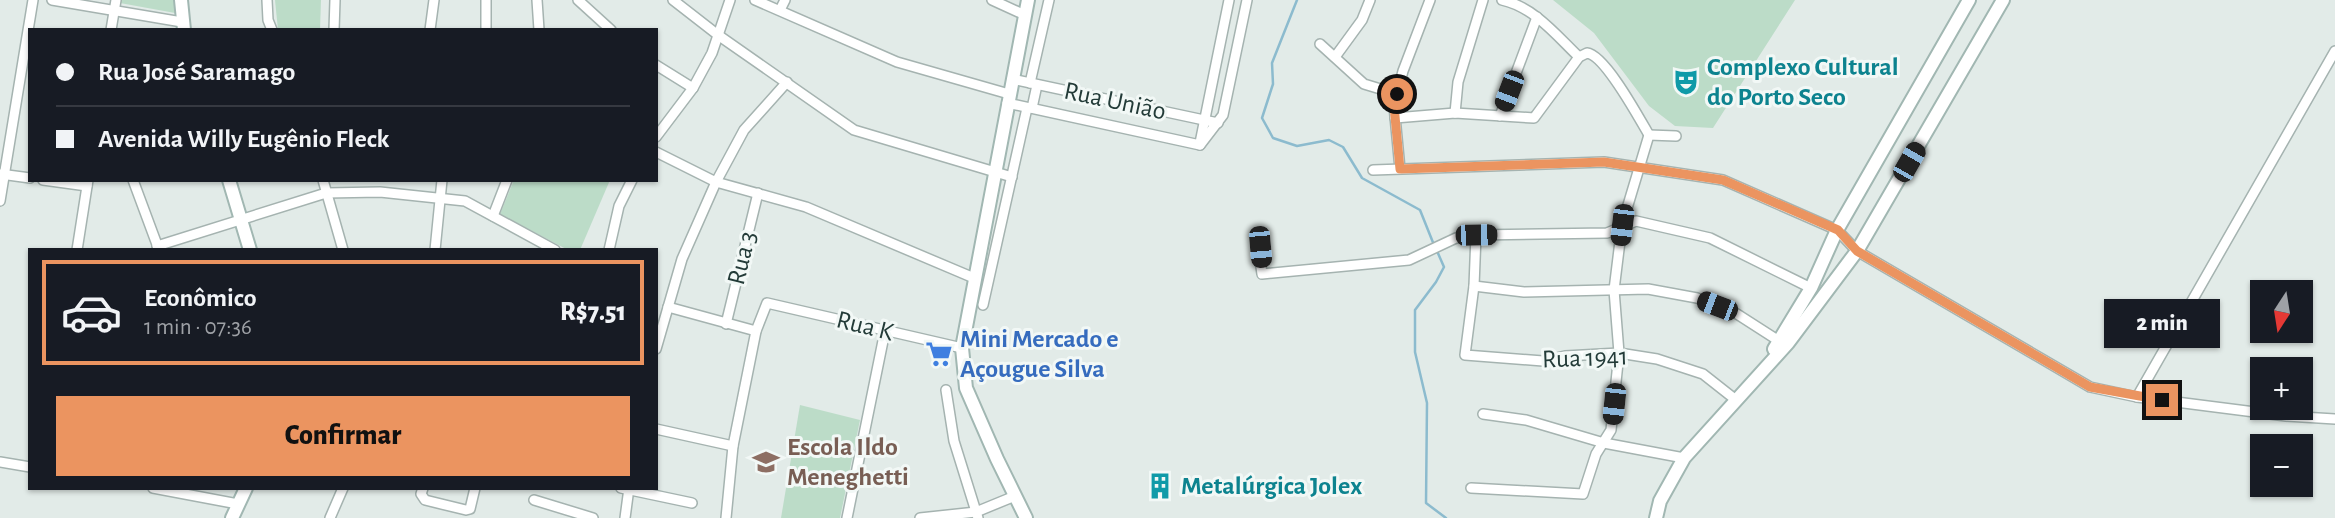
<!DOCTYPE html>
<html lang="pt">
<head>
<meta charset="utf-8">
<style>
  :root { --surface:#171b24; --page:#242831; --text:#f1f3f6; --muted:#9ea1a6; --line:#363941; --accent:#eb9460 }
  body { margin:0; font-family:"Alegreya Sans",sans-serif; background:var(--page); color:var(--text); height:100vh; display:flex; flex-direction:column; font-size:26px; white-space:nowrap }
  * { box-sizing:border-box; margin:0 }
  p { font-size:23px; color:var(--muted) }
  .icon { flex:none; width:38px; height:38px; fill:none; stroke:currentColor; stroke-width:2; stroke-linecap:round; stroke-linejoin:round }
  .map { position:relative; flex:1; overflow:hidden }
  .side { position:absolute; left:28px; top:248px; width:630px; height:242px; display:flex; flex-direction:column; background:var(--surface); border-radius:0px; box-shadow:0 2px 5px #0004 }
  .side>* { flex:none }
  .banner { position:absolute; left:28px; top:28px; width:630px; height:154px; border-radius:0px; box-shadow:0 2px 5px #0004; display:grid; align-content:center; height:154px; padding:0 28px; background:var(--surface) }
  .needle { width:46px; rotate:192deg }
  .buttons { position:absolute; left:2250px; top:280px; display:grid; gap:14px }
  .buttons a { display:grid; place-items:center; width:63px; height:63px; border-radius:0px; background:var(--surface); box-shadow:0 2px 5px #0004; font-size:35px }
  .end { position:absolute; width:32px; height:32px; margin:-16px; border:9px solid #eb9460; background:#111; box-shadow:0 0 0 4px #111 }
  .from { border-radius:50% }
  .bubble { position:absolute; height:49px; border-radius:0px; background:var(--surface); box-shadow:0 2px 5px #0004; font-size:23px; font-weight:800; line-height:49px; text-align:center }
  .car { position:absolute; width:21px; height:42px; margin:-21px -10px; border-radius:9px; box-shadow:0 0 5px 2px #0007; background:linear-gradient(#222 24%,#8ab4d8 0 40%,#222 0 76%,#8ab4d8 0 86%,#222 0) }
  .banner b { display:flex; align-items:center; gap:24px; height:66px; font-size:26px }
  .banner b+b { border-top:2px solid var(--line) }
  .banner i { width:18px; height:18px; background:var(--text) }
  ul { padding:12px 0 0; list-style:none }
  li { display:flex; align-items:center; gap:21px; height:105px; margin:0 14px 10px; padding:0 14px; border:4px solid transparent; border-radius:0px }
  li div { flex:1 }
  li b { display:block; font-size:26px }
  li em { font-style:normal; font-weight:800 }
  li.on { border-color:var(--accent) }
  li>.icon { width:63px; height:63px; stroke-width:1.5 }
  .primary-button { display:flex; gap:14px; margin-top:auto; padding:14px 28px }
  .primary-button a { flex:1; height:80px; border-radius:0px; background:var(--accent); color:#111; font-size:28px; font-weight:800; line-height:80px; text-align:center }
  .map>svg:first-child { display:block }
</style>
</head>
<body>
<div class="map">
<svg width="2335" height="518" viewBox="0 0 2335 518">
  <rect width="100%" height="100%" fill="#e2ebe8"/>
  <g fill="#bcdcc8">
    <path d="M121,0H174L175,13L120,3Z"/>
    <path d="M275,0H321L320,30H278Z"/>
    <path d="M1553,0H1795L1713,128L1675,126L1649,106L1594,33Z"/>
    <path d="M514,180H610L580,250H568L500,214Z"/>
    <path d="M800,405L860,420L840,518H781Z"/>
  </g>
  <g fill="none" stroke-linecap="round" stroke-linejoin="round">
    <g stroke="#8cbbce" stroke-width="2.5">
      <path d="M1297,0L1272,63L1273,84L1262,118L1273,138L1297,146L1329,140L1343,147L1362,178L1420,210L1434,245"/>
      <path d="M1437,251L1444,267L1436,282L1415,310V352L1427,403L1426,503L1446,518"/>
    </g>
    <g stroke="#a5b3b0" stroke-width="12">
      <g id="street">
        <path d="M52,0L182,22"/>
        <path d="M267,0L268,20L272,30"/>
        <path d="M486,0V30"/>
        <path d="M537,0L539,30"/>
        <path d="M578,0L611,30"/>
        <path d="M673,0L718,35L854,130L1012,177"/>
        <path d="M755,0L897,62L1009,94"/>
        <path d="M992,0L1025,15"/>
        <path d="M1502,0C1534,7 1556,35 1579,57"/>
        <path d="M780,10L785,0"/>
        <path d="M111,30L116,0"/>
        <path d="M334,30L335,0"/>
        <path d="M430,30L434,0"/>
        <path d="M1320,44L1364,84L1397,94"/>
        <path d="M1335,57L1362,20L1370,0"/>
        <path d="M656,65L693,88"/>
        <path d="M1012,79L1218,123"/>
        <path d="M1030,83L1049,0"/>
        <path d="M1007,103L1200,145"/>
        <path d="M1032,108L1037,85"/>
        <path d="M1455,113L1458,82L1483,0"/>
        <path d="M1500,116L1537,17"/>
        <path d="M1395,118L1455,113L1534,118L1579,57L1587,53C1605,55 1639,118 1649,135"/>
        <path d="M1649,135L1676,136"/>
        <path d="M656,137L693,88L712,53L730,0"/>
        <path d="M1200,143L1229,0"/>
        <path d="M1200,145L1223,115L1247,0"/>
        <path d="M656,152L716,182L806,207L974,278"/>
        <path d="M1400,169L1394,106L1403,71L1430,0"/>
        <path d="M1373,170L1604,162L1723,180L1837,230L1857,251L2090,387L2137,397L2286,416L2335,419"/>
        <path d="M0,174L30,178"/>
        <path d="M43,180L87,186"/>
        <path d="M133,180L159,250"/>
        <path d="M323,180L343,250"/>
        <path d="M0,201L33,0"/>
        <path d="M493,216L507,180"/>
        <path d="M1476,235L1474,286L1465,355L1543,361L1565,356L1619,353L1657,359L1703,374L1736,400"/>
        <path d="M157,246L326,193L380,192L465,201L555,250"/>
        <path d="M1258,246L1262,274L1409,260L1456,238L1476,235L1607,233L1636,221L1710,238L1811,288"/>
        <path d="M77,250L88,180"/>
        <path d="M435,250L442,180"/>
        <path d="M609,250L619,206L632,180"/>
        <path d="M1474,286L1524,292L1648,289L1697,298L1737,314L1779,341"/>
        <path d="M983,305L1027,108"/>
        <path d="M668,307L756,331"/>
        <path d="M726,324L758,193"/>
        <path d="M656,349L682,259L716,182L744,130L787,82"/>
        <path d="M946,390L954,441L978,518"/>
        <path d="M2137,397L2335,51"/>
        <path d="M1483,414L1526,420L1604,443L1684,458"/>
        <path d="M656,429L733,446"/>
        <path d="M0,462L30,467"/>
        <path d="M153,488L238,504"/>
        <path d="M423,488L421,494L425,500L466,510L470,509L475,488"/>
        <path d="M621,488L692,503"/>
        <path d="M1471,488L1583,494L1596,454L1611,430L1619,353L1614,290L1622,225L1649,135"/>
        <path d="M534,500L593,518"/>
        <path d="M330,518L343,488"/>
        <path d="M625,518L629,488"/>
        <path d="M726,518L733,446L756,331L767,303L962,348"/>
        <path d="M847,518L885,331"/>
        <path d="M920,518L976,512L1015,496"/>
      </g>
    </g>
    <g stroke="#a1b7b2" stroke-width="16">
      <g id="secondary">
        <path d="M181,0L184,30"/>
        <path d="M229,180L250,250"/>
        <path d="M1774,349L1811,288L1837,230L1969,0"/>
        <path d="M232,518L246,488"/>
        <path d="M1026,518L997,459L966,388L962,348L1028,0"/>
        <path d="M1656,518L1660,501L1684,458L1788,343L1857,251L2003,0"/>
      </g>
    </g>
    <use href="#street" stroke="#fff" stroke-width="9"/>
    <use href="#secondary" stroke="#fff" stroke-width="12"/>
  </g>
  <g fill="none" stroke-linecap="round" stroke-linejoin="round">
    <path stroke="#eb9460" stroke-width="9" d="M1397,94L1394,106L1400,169L1604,162L1723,180L1838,230L1857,251L2090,387L2162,400"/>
  </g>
  <defs>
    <g id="theatre-bare" transform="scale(2.1)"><path d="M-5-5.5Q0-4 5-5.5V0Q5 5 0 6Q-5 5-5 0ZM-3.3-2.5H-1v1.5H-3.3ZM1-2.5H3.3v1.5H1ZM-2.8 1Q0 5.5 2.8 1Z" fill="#0f9aa8" stroke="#f2f8f6" stroke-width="2.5" paint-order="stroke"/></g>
    <g id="supermarket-bare" transform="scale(2.1)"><path d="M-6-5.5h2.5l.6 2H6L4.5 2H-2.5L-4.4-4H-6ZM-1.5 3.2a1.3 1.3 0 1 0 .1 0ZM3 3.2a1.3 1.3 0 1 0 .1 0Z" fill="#3f7fe0" stroke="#f2f8f6" stroke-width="2.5" paint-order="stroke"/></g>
    <g id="school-bare" transform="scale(2.1)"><path d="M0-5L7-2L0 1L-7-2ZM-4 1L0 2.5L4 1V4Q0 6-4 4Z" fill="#8d6e63" stroke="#f2f8f6" stroke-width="2.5" paint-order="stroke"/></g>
    <g id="building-bare" transform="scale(2.1)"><path d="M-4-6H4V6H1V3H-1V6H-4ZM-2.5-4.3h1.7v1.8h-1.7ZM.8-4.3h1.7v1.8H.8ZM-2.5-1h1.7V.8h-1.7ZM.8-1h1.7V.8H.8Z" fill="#0f9aa8" stroke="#f2f8f6" stroke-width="2.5" paint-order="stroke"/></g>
  </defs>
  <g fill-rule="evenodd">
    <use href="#theatre-bare" x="1686" y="82"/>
    <use href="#supermarket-bare" x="939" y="354"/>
    <use href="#school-bare" x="766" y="462"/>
    <use href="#building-bare" x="1160" y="486"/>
  </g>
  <g text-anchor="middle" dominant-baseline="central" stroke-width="6" stroke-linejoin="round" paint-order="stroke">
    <g font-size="26" font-weight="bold" fill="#0d838f" stroke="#f2f8f6" text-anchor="start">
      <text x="1707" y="67">Complexo Cultural<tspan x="1707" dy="30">do Porto Seco</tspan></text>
      <text x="1181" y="486">Metalúrgica Jolex</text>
    </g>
    <g font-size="26" fill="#233b38" stroke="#f2f8f6">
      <text transform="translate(1115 101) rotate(12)">Rua União</text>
      <text transform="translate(742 258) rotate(-76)">Rua 3</text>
      <text transform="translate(865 326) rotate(14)">Rua K</text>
      <text transform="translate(1585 358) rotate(-2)">Rua 1941</text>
    </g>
    <g font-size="26" font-weight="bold" fill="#366cbe" stroke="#f2f8f6" text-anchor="start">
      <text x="960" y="339">Mini Mercado e<tspan x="960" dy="30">Açougue Silva</tspan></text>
    </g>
    <g font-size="26" font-weight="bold" fill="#785e54" stroke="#f2f8f6" text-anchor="start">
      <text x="787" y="447">Escola Ildo<tspan x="787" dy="30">Meneghetti</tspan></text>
    </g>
  </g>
</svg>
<div class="buttons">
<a><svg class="needle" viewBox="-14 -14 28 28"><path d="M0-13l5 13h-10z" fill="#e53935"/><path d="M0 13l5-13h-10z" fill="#9ea1a6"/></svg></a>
<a>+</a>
<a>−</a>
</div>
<i class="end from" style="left:1397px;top:94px"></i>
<i class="end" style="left:2162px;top:400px"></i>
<div class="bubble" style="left:2104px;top:299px;width:116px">2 min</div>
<i class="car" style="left:1509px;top:91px;rotate:201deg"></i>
<i class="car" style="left:1909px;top:162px;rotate:30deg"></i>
<i class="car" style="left:1622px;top:225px;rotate:187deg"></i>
<i class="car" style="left:1476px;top:235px;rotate:89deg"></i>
<i class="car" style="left:1260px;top:247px;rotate:175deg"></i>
<i class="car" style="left:1717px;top:306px;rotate:291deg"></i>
<i class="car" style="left:1614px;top:404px;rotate:186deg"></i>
<div class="banner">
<b><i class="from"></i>Rua José Saramago</b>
<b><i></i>Avenida Willy Eugênio Fleck</b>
</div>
<section class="side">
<ul>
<li class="on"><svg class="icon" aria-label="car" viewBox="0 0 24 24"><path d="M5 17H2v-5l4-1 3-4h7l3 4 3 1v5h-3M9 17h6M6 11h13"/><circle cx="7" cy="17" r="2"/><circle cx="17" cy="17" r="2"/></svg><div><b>Econômico</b><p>1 min · 07:36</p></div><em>R$7.51</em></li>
</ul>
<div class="primary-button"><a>Confirmar</a></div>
</section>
</div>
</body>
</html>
